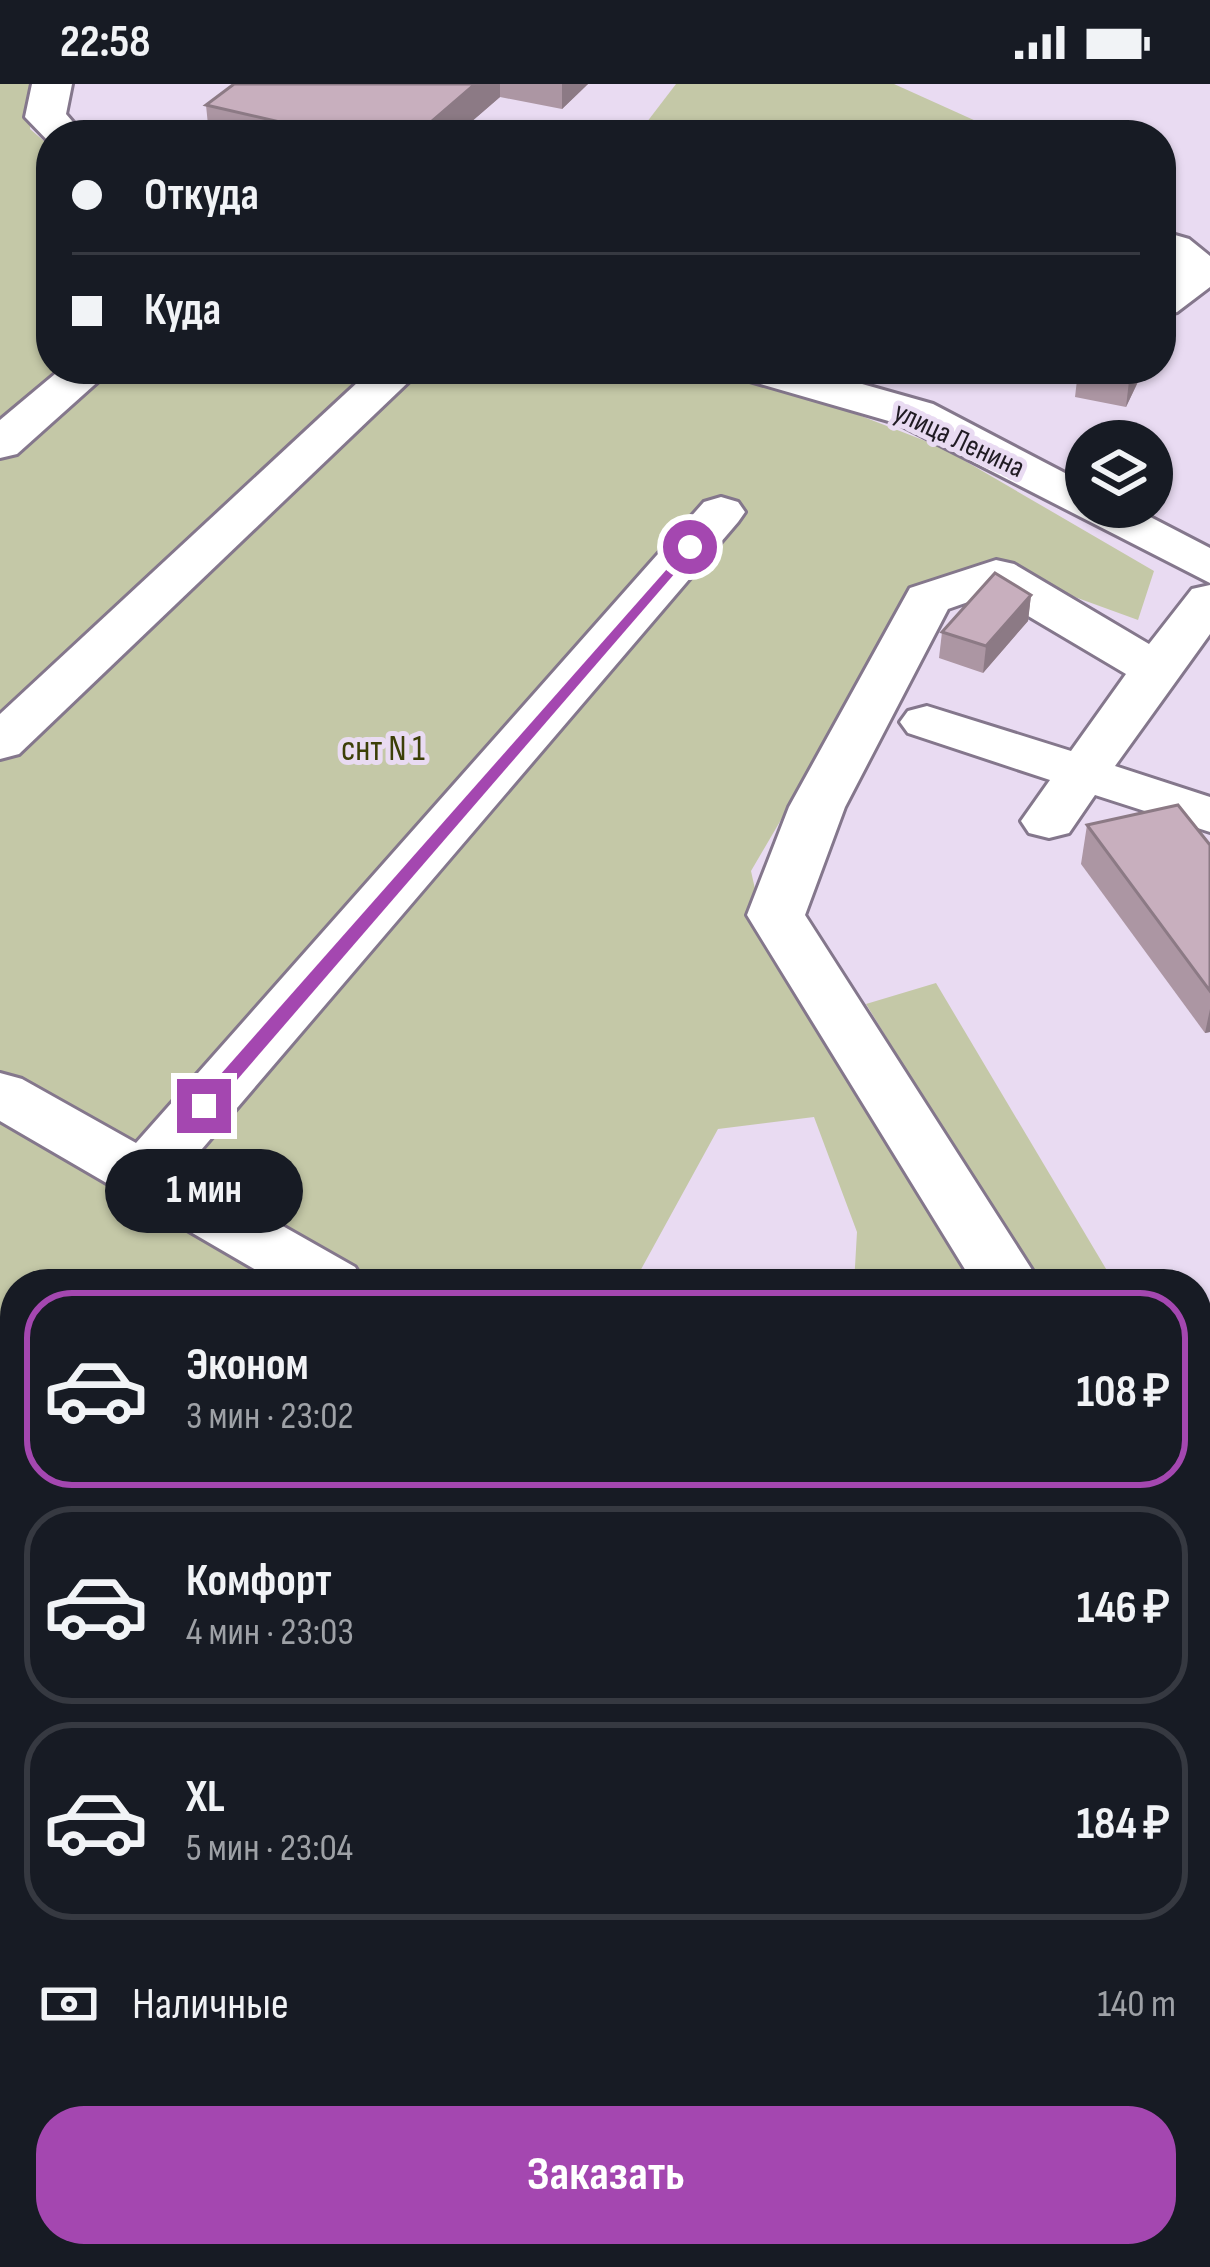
<!DOCTYPE html>
<html lang="ru">
<head>
<meta charset="utf-8">
<style>
  :root { --surface:#171b24; --page:#242831; --text:#f1f3f6; --muted:#9ea1a6; --line:#363941; --accent:#a447b0 }
  body { margin:0; font-family:"Sofia Sans Condensed",sans-serif; background:var(--page); color:var(--text); height:100vh; display:flex; flex-direction:column; font-size:45px; white-space:nowrap }
  * { box-sizing:border-box; margin:0 }
  p { font-size:39px; color:var(--muted) }
  .icon { flex:none; width:66px; height:66px; fill:none; stroke:currentColor; stroke-width:2; stroke-linecap:round; stroke-linejoin:round }
  .map { position:relative; flex:1; overflow:hidden }
  .drawer { position:absolute; left:0px; top:1185px; width:1212px; height:999px; display:flex; flex-direction:column; background:var(--surface); border-radius:48px 48px 0 0; box-shadow:0 3px 9px #0004 }
  .drawer>* { flex:none }
  .hud { position:absolute; left:36px; top:36px; width:1140px; height:264px; border-radius:48px; box-shadow:0 3px 9px #0004; display:grid; align-content:center; height:264px; padding:0 36px; background:var(--surface) }
  .tools { position:absolute; left:1065px; top:336px; display:grid; gap:24px }
  .tools a { display:grid; place-items:center; width:108px; height:108px; border-radius:50%; background:var(--surface); box-shadow:0 3px 9px #0004; font-size:60px }
  .end { position:absolute; width:54px; height:54px; margin:-27px; border:15px solid #a447b0; background:#fff; box-shadow:0 0 0 6px #fff }
  .from { border-radius:50% }
  .bubble { position:absolute; height:84px; border-radius:42px; background:var(--surface); box-shadow:0 3px 9px #0004; font-size:39px; font-weight:700; line-height:84px; text-align:center }
  .hud b { display:flex; align-items:center; gap:42px; height:114px; font-size:45px }
  .hud b+b { border-top:3px solid var(--line) }
  .hud i { width:30px; height:30px; background:var(--text) }
  ul { padding:21px 0 0; list-style:none }
  li { display:flex; align-items:center; gap:36px; height:198px; margin:0 24px 18px; padding:0 12px; border:6px solid var(--line); border-radius:48px }
  li div { flex:1 }
  li b { display:block; font-size:45px }
  li em { font-style:normal; font-weight:700 }
  li.selected { border-color:var(--accent) }
  li>.icon { width:108px; height:108px; stroke-width:1.5 }
  .pay { display:flex; align-items:center; gap:30px; height:132px; padding:0 36px; font-size:45px }
  .pay p { margin-inline-start:auto }
  .cta { display:flex; gap:24px; margin-top:auto; padding:24px 36px }
  .cta a { flex:1; height:138px; border-radius:48px; background:var(--accent); color:#fff; font-size:48px; font-weight:700; line-height:138px; text-align:center }
  .status { display:flex; justify-content:space-between; align-items:center; height:84px; padding:0 60px; background:var(--surface); direction:ltr }
  .status svg { height:33px; fill:currentColor }
  .map>svg:first-child { display:block }
</style>
</head>
<body>
<div class="status"><b>22:58</b><svg viewBox="0 0 49 12"><path d="M0 12V9h3v3zM5 12V6h3v6zM10 12V3h3v9zM15 12V0h3v12zM26 1h20v11H26zM47 4h2v5h-2z"/></svg></div>
<div class="map">
<svg width="1210" height="2183" viewBox="0 0 1210 2183">
  <rect width="100%" height="100%" fill="#e9dbf2"/>
  <g fill="#c4c8a7">
    <path d="M0,0H34L30,45L51,63V285H711L820,316L941,363L1154,487L1138,536L1017,492L918,502L751,787L761,832L982,1200H854L857,1148L814,1033L718,1045L633,1200H15V1283L0,1281Z"/>
    <path d="M676,0H894L1007,51H637Z"/>
    <path d="M936,899L1115,1200H1037L866,920Z"/>
    <path d="M1197,1338L1210,1360V1484L1197,1462Z"/>
    <path d="M1197,1551L1210,1571V1815L1197,1790Z"/>
    <path d="M0,1576L15,1578V2169H820V2183H0Z"/>
  </g>
  <g fill="#99cae2">
    <path d="M0,1281L15,1283V1578L0,1576Z"/>
    <path d="M1197,1790L1210,1815V2183H820V2169H1197Z"/>
  </g>
  <g fill="none" stroke-linecap="round" stroke-linejoin="round">
    <g stroke="#84778c" stroke-width="6">
      <g id="minor">
        <path d="M32,0H72L66,30L84,51H51V60L25,33Z"/>
        <path d="M1161,147L1189,155L1210,172V203L1177,228L1161,232V198L1175,187L1161,175Z"/>
        <path d="M61,285H112L17,370L0,374V336Z"/>
        <path d="M372,285H422L19,670L0,675V630Z"/>
        <path d="M736,285H809L933,320L1086,400V423H1131L1210,464V499L899,340L743,295Z"/>
        <path d="M721,413L738,418L745,428L738,438L184,1086L355,1183L365,1200H280L0,1037V989L22,995L136,1059L704,418Z"/>
        <path d="M996,476L1014,480L1149,560L1192,505L1210,501V550L1115,682L1210,713V748L1095,711L1069,749L1049,754L1029,749L1021,737L1050,696L908,649L900,638L908,627L927,622L1071,667L1126,590L991,510L948,525L845,723L805,831L1041,1200H974L747,831L789,723L910,504Z"/>
        <path d="M1197,1473L1210,1477V1552L1197,1548Z"/>
      </g>
    </g>
    <use href="#minor" fill="#fff" fill-rule="evenodd"/>
  </g>
  <g fill="#ac96a3">
    <path d="M234,0H588L562,25L500,13L456,51H209L206,21Z"/>
    <path d="M1033,285H1144L1126,323L1075,313L1077,296Z"/>
    <path d="M1031,511L1028,537L983,589L939,574L942,548Z"/>
    <path d="M1087,741L1210,761V948L1205,949L1081,780Z"/>
  </g>
  <g fill="#8c7a85">
    <path d="M475,0H500V13L456,51H416Z"/>
    <path d="M562,0H588L562,25Z"/>
    <path d="M1168,216L1164,242L1161,249V231Z"/>
    <path d="M1135,285H1144L1126,323L1129,297Z"/>
    <path d="M1031,511L1028,537L983,589L986,562Z"/>
    <path d="M1210,925V948L1205,949Z"/>
  </g>
  <g fill="#c8afbe" stroke="#8c7a85" stroke-width="3">
    <path d="M234,0H475L416,51H336L206,21Z"/>
    <path d="M1161,215L1168,216L1161,231Z"/>
    <path d="M1079,285H1135L1129,297L1078,288Z"/>
    <path d="M995,489L1031,511L986,562L942,548Z"/>
    <path d="M1178,721L1210,761V907L1087,741Z"/>
  </g>
  <path fill="#a447b0" d="M690,459L695,466L211,1026H197V1017Z"/>
  <g text-anchor="middle" dominant-baseline="central" stroke-width="10" stroke-linejoin="round" paint-order="stroke">
    <g font-size="30" fill="#201b23" stroke="#e9dbf2">
      <text transform="translate(959 356) rotate(25)">улица Ленина</text>
    </g>
    <g font-size="36" fill="#3c3f07" stroke="#e9dbf2">
      <text x="383" y="665">снт N 1</text>
    </g>
  </g>
</svg>
<div class="tools">
<a><svg class="icon" aria-label="layers" viewBox="0 0 24 24"><path d="M12 4l9 5-9 5-9-5zM3 14l9 5 9-5"/></svg></a>
</div>
<i class="end from" style="left:690px;top:463px"></i>
<i class="end" style="left:204px;top:1022px"></i>
<div class="bubble" style="left:105px;top:1065px;width:198px">1 мин</div>
<div class="hud">
<b><i class="from"></i>Откуда</b>
<b><i></i>Куда</b>
</div>
<section class="drawer">
<ul>
<li class="selected"><svg class="icon" aria-label="car" viewBox="0 0 24 24"><path d="M5 17H2v-5l4-1 3-4h7l3 4 3 1v5h-3M9 17h6M6 11h13"/><circle cx="7" cy="17" r="2"/><circle cx="17" cy="17" r="2"/></svg><div><b>Эконом</b><p>3 мин · 23:02</p></div><em>108 ₽</em></li>
<li><svg class="icon" aria-label="car" viewBox="0 0 24 24"><path d="M5 17H2v-5l4-1 3-4h7l3 4 3 1v5h-3M9 17h6M6 11h13"/><circle cx="7" cy="17" r="2"/><circle cx="17" cy="17" r="2"/></svg><div><b>Комфорт</b><p>4 мин · 23:03</p></div><em>146 ₽</em></li>
<li><svg class="icon" aria-label="car" viewBox="0 0 24 24"><path d="M5 17H2v-5l4-1 3-4h7l3 4 3 1v5h-3M9 17h6M6 11h13"/><circle cx="7" cy="17" r="2"/><circle cx="17" cy="17" r="2"/></svg><div><b>XL</b><p>5 мин · 23:04</p></div><em>184 ₽</em></li>
</ul>
<div class="pay"><svg class="icon" aria-label="cash" viewBox="0 0 24 24"><path d="M3 7h18v10H3z"/><circle cx="12" cy="12" r="2"/></svg>Наличные<p>140 m</p></div>
<div class="cta"><a>Заказать</a></div>
</section>
</div>
</body>
</html>
